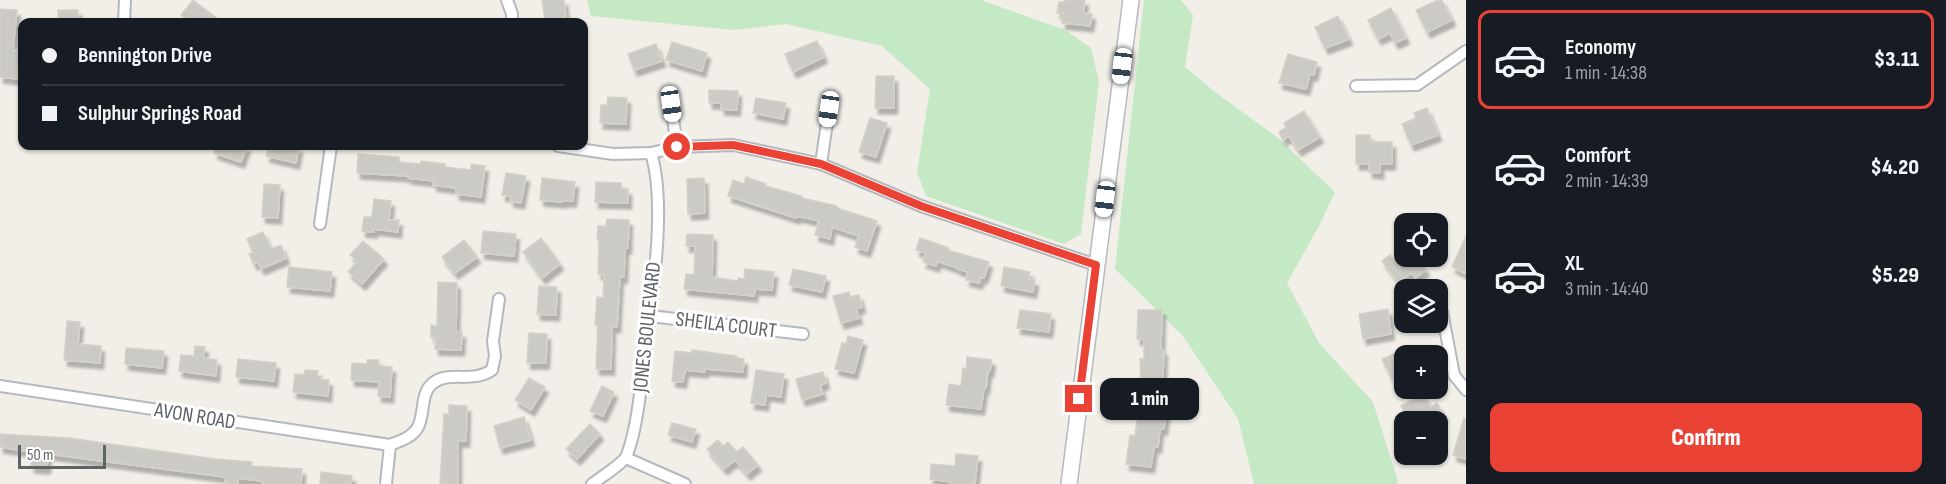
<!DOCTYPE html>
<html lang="en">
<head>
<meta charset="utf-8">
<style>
  :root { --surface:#171b24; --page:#20242c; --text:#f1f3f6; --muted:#9ea1a6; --line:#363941; --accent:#ea4335 }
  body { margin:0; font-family:"Sofia Sans Condensed",sans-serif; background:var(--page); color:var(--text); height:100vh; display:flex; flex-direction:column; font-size:22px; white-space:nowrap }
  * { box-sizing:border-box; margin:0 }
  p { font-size:20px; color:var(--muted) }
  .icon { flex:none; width:33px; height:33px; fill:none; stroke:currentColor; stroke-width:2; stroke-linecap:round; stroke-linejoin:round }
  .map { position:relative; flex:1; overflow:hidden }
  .sheet { display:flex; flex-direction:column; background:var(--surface); width:480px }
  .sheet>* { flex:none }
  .banner { position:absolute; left:18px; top:18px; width:570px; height:132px; border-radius:12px; box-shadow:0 2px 4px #0004; display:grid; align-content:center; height:132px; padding:0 24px; background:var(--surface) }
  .tools { position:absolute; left:1394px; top:213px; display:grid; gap:12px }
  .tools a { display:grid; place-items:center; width:54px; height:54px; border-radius:12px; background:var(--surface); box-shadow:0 2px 4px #0004; font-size:30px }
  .scale { position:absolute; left:18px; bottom:15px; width:88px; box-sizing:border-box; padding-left:6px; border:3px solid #5f6368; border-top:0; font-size:16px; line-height:21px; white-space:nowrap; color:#5f6368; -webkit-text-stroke:4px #fff; paint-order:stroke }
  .end { position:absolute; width:27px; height:27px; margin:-14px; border:8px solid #ea4335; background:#fff; box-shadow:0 0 0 3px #fff }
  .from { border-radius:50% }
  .bubble { position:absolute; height:42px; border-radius:12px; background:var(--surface); box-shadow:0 2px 4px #0004; font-size:20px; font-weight:800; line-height:42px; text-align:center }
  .car { position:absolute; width:18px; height:36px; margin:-18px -9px; border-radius:8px; box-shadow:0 0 4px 2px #0007; background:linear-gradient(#fff 24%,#345 0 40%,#fff 0 76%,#345 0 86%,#fff 0) }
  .banner b { display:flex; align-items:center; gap:21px; height:57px; font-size:22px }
  .banner b+b { border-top:2px solid var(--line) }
  .banner i { width:15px; height:15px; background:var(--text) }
  ul { padding:10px 0 0; list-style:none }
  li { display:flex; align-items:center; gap:18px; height:99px; margin:0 12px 9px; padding:0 12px; border:3px solid transparent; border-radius:12px }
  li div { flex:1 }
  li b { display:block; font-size:22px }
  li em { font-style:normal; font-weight:800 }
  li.on { border-color:var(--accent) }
  li>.icon { width:54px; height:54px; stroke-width:1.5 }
  .primary-button { display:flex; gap:12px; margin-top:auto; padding:12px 24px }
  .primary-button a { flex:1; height:69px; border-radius:12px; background:var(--accent); color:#fff; font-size:24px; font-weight:800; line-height:69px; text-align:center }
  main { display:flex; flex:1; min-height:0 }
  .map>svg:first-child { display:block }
</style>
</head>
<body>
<main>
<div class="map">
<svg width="1466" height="484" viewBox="0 0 1466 484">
  <defs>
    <filter id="shadow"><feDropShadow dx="3.5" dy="6" stdDeviation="1.5" flood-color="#0004"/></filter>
  </defs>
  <rect width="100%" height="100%" fill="#f1efe8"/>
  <g fill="#c5e8c5">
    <path d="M587,0H981L1065,30L1091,48L1099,81L1081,234L1064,244L926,196L917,172L930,89L882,46L786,24L734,30L591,16Z"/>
    <path d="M1144,0H1181L1193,15L1185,67L1215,92L1278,138L1335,192L1319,226L1287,283L1319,343L1373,402L1398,481L1397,484H1254L1238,419L1183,336L1115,269Z"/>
  </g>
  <g fill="#cccac5" stroke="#d6d1c6" stroke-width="1.5" filter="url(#shadow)">
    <path d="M193,0L222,22H191L181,15Z"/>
    <path d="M542,0H564L566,17L545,20Z"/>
    <path d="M1065,0H1085L1083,13L1092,14L1090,26L1062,23L1063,13H1057L1059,2H1065Z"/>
    <path d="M1438,0H1442L1452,20L1427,32L1416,10Z"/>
    <path d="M1391,8L1406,38L1395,43L1390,33L1378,39L1368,20Z"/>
    <path d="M0,9L17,10L13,50H20L17,79L0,77Z"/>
    <rect x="58" y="10" width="20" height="12"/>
    <path d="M1338,16L1349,39L1325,48L1315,27Z"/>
    <path d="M817,41L824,57L793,72L785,54Z"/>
    <path d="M672,42L707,53L702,71L666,60Z"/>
    <path d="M656,44L662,61L634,70L628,54Z"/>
    <path d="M1288,54L1317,62L1314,75L1310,74L1306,89L1279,83Z"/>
    <path d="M876,76H894V108H875Z"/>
    <path d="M709,90L738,91L737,110L721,109V103H709Z"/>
    <path d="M608,97L627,98L626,124L600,123L601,105H607Z"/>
    <path d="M756,98L786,103L783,119L753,113Z"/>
    <path d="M1427,108L1438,135L1411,145L1402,124L1416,118L1414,113Z"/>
    <path d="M1304,111L1320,137L1298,150L1289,136L1283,140L1279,132L1286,127L1284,123Z"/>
    <path d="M870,118L887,123L876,157L859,152Z"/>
    <path d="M1356,135H1370V142H1392V164H1380V173L1369,172V164H1356Z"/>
    <path d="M216,146H247L241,162L214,153Z"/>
    <path d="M269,146L299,147L296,163L266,156Z"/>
    <path d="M358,154L399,157V162L421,164V161L445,164V167L471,170V164L485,166L481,197L456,194V188L433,185L434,181L408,178V176L357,173Z"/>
    <path d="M506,173L526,176L521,203L510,201L511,196L502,195Z"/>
    <path d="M746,177L766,184L765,186L802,196V198L837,206V208L877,221L867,251L855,247L859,236L832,227L830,239L815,235L819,221L797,216L796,218L728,196L733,180L744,184Z"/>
    <path d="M542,178L575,182L573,201H562V202L540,200Z"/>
    <path d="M704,178L705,213L688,214L687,179Z"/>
    <path d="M596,182L621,183V189H628V203L595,202Z"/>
    <path d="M264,184L280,185L278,218L262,217Z"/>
    <path d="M374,199L391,201L389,220H399L398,232L374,229V232L362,231L364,217H372Z"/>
    <path d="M607,219L629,220L628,248H625L624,277H620L617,327L612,326L611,369H596L598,325H595L597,297L603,298L604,274H598L599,240H597L598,226H606Z"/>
    <path d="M483,231L516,234L514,256L481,253Z"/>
    <path d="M263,232L271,249L281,245L286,258L261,269L258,262L254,264L249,254L253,253L247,239Z"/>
    <path d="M687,234L713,235L712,277L738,281V278L744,279L745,269L774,272L772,290L755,289L754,296L684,289L686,274L694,275L695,246H686Z"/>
    <path d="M1466,236V274L1452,267Z"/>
    <path d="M541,238L560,264L542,278L523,252Z"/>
    <path d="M920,238L949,248L948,250L989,262L984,278L981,277L979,283L966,280L968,272L957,269V268L937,261L936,266L923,262L926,253L916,250Z"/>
    <path d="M464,240L477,257L455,273L442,257Z"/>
    <path d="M363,241L384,259L362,284L348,272L357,261L350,255Z"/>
    <path d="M1404,252V256H1416L1426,270L1415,278L1412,273L1398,282L1382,261L1390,255L1394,260Z"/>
    <path d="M289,267L332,272L330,291L287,287Z"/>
    <path d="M1004,267L1030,272L1028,279L1035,280L1033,292L1001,286Z"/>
    <path d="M793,269L826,276L822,292L789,285Z"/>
    <path d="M438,282L457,283L456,332H462L461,350L435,349L436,337H431V325L437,326Z"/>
    <path d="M539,286L557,287L556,315L537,314Z"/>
    <path d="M849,292L850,297L859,295L862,307L856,309L859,318L841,323L833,296Z"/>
    <path d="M1388,309L1391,334L1363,339L1359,314Z"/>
    <path d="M1020,310L1051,314L1049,332L1017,328Z"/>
    <path d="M1138,310H1162L1161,350H1164L1162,398L1168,399L1164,429H1160L1158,447H1154L1151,467L1126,464L1130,435L1135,436L1141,391L1140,359H1144V339H1137Z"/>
    <path d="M67,321L80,322L78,344L101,346L100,363L64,360Z"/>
    <path d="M529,333L547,334L546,363H527Z"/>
    <path d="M848,336L863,340L854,373L835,369L842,343L846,344Z"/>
    <path d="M195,346L205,347L203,358L217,360L216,376L179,371L181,355L194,356Z"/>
    <path d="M126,348L164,351L162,368L125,364Z"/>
    <path d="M1404,349V384L1396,388L1382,359Z"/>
    <path d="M692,350L737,356L736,358L744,359L743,372L705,369V372L685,370L683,382L672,381L675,351L692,353Z"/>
    <path d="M967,357L992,360L990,371H988L986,388H984L981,409L946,405L949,384L961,386L963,368L966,369Z"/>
    <path d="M238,359L276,363L274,381L236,377Z"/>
    <path d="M367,360H379L378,366L392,367L390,397L378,396L379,382L351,380L352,363L367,364Z"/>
    <path d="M305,370L318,371L317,379L329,380L328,396L293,392L295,374L304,375Z"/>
    <path d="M756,370L784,374L781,397L766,395L765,405L751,403Z"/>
    <path d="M823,372L826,383L820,385L823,394L802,400L796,379Z"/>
    <path d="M529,378L545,387L531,410L515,400Z"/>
    <path d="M602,386L614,392L603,416L590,411Z"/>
    <path d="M1423,394L1431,407L1437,403L1444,415L1433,422H1412L1410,418L1409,419L1401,406Z"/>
    <path d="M449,405L467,406L466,441H458V484H440L444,414H449Z"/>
    <path d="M524,417L531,440L500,448L494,426Z"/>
    <path d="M1464,418L1466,419V459L1453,455Z"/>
    <path d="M672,423L696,429L692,442L668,435Z"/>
    <path d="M590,424L600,434L577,459L566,449Z"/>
    <path d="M0,434L69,438L215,459L252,462L251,466L302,469L301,484H262V481L238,478V484H225V477L48,454L47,468L31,467L32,452L0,447Z"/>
    <path d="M718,440L723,446L728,442L737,452L743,447L758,465L747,474L735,460L724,469L707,449Z"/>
    <path d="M956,454L978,456L975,484H951L952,482L930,479L931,464L955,466Z"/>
    <path d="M321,472L352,476L351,484H320Z"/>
  </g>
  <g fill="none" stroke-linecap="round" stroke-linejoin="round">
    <g stroke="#b5b8bc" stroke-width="14">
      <g id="street">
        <path d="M507,0L512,14V22"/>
        <path d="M124,22L125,0"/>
        <path d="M1356,86L1417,85L1466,51"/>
        <path d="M671,104L677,147"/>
        <path d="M558,146L613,154L651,153L677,147L733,145L821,164L921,206L1096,265"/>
        <path d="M821,164L829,109"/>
        <path d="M320,224L331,146"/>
        <path d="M1442,312L1454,375L1466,390"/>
        <path d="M650,316L803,334"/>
        <path d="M0,386L390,445"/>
        <path d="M626,458L685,484"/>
        <path d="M386,484L390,445C400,441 413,437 418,427C425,414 420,393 433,383C449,370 472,384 492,370L495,356L493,341L499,299"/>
        <path d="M592,484C600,478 624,463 627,455C638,425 641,384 645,352C652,297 667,205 651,153"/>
      </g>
    </g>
    <g stroke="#b6babf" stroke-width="18">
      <path id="secondary" d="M1069,484L1131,0"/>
    </g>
    <use href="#street" stroke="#fff" stroke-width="10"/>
    <use href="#secondary" stroke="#fff" stroke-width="15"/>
  </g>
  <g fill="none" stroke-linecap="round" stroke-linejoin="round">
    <path stroke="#ea4335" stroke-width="8" d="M677,147L733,145L821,164L921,206L1096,265L1079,399"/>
  </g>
  <g text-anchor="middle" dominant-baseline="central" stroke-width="6" stroke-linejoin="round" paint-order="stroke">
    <g font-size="21" fill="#5f6368" stroke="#fff">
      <text transform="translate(726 325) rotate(7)">SHEILA COURT</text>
      <text transform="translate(647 327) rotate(-84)">JONES BOULEVARD</text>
      <text transform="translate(195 416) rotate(9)">AVON ROAD</text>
    </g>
  </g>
</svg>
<div class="tools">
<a><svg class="icon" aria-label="locate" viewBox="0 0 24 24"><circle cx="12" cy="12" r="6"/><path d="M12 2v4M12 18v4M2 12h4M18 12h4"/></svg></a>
<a><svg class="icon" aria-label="layers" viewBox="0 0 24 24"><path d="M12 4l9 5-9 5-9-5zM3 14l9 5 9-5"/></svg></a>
<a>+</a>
<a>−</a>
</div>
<div class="scale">50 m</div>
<i class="end from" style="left:677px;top:147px"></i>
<i class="end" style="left:1079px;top:399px"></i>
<div class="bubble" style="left:1100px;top:378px;width:99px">1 min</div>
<i class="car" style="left:1122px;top:66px;rotate:187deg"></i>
<i class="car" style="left:671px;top:104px;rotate:172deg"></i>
<i class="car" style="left:829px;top:109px;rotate:188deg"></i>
<i class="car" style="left:1105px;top:199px;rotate:187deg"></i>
<div class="banner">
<b><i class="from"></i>Bennington Drive</b>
<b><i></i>Sulphur Springs Road</b>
</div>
</div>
<section class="sheet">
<ul>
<li class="on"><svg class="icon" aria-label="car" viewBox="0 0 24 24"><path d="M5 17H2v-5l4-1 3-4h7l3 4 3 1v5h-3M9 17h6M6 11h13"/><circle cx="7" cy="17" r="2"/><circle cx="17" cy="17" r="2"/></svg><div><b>Economy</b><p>1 min · 14:38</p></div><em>$3.11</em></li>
<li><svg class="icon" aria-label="car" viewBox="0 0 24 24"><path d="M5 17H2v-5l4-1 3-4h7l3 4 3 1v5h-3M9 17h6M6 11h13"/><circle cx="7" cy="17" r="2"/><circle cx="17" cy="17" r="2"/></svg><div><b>Comfort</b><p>2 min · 14:39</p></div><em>$4.20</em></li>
<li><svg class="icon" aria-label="car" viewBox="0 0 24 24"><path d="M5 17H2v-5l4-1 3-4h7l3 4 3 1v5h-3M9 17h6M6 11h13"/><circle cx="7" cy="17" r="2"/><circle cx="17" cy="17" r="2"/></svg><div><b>XL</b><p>3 min · 14:40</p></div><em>$5.29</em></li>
</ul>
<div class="primary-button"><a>Confirm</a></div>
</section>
</main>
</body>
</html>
